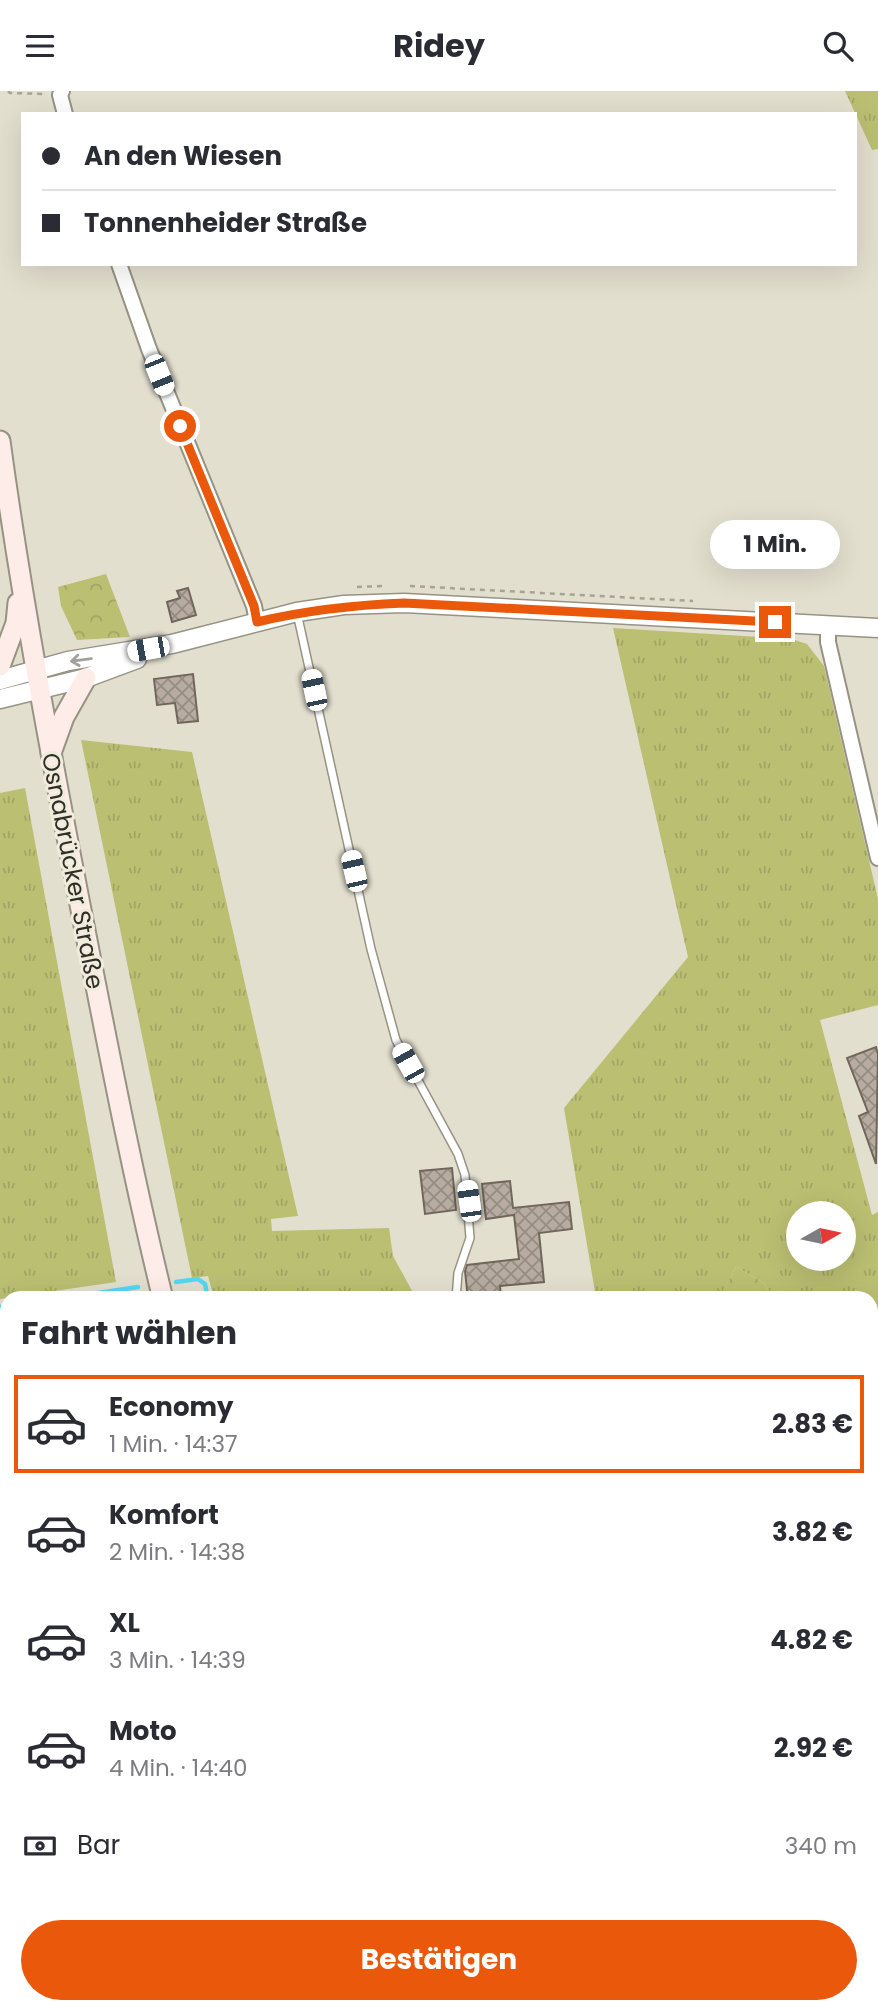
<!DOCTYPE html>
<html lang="de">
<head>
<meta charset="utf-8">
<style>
  :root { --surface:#fff; --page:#f2f2f3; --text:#2b2b33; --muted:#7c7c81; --line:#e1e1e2; --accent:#ea580c }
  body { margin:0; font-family:Poppins,sans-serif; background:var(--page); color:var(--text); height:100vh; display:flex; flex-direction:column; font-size:26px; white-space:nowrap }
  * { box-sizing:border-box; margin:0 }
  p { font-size:23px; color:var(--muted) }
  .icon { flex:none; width:38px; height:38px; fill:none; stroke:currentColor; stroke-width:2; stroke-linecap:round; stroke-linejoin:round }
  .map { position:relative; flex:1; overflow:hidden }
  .details { position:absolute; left:0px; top:1200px; width:878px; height:723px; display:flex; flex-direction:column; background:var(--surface); border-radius:21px 21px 0 0; box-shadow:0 7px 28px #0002 }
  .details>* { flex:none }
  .hud { position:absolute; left:21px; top:21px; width:836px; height:154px; border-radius:0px; box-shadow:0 7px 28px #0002; display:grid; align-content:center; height:154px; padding:0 21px; background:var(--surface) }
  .needle { width:46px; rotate:81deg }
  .tools { position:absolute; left:786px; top:1110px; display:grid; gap:14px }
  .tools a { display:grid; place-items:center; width:70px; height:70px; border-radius:50%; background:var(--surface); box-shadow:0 7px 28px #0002; font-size:35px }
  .end { position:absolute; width:32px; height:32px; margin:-16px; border:9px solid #ea580c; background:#fff; box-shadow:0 0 0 4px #fff }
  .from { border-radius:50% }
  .bubble { position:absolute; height:49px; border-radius:24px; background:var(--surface); box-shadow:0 7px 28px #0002; font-size:23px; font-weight:700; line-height:49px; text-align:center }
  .car { position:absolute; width:21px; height:42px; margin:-21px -10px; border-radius:9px; box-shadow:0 0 5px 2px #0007; background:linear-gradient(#fff 24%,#345 0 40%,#fff 0 76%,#345 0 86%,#fff 0) }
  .hud b { display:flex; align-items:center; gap:24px; height:66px; font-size:26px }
  .hud b+b { border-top:2px solid var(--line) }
  .hud i { width:18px; height:18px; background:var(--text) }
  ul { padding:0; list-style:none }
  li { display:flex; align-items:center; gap:21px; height:98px; margin:0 14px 10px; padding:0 7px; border:4px solid transparent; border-radius:0px }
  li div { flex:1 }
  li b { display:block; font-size:26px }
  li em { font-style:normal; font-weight:700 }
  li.on { border-color:var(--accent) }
  li>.icon { width:63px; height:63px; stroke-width:1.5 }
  h2 { padding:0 21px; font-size:32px; line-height:84px }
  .pay { display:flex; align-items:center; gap:18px; height:77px; padding:0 21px; font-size:26px }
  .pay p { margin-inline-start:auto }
  .action { display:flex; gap:14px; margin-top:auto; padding:14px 21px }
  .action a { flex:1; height:80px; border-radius:42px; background:var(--accent); color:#fff; font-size:28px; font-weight:700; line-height:80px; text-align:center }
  header { display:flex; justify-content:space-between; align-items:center; height:91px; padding:0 21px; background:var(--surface); font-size:32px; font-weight:700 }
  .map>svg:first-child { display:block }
</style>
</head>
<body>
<header><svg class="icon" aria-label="menu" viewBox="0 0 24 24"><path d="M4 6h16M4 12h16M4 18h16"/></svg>Ridey<svg class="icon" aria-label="search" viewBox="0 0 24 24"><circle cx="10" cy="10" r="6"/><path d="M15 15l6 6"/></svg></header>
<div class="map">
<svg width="878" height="1923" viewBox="0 0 878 1923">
  <defs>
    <pattern id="grass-tufts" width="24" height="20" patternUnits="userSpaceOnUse" patternTransform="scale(1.75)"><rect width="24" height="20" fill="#bbbf72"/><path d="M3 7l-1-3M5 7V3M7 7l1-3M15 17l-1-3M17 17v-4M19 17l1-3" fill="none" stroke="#a1a463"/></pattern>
    <pattern id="forest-crowns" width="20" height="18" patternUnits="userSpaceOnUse" patternTransform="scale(1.75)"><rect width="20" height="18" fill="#bbbf72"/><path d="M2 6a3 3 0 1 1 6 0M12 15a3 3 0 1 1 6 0" fill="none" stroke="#a1a463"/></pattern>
    <pattern id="building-cross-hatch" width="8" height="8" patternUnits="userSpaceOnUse" patternTransform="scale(1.75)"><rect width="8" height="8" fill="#b7ac9f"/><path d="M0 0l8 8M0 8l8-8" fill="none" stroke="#958c82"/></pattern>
  </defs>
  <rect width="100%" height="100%" fill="#e3dfcf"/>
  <g fill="url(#grass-tufts)" fill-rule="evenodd">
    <path d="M845,0H878V58L872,59Z"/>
    <path d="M613,537L792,548L807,553L824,575L878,808V914L820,929L872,1124L878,1121V1321L872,1322V1208L773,1207L764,1192L736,1176L719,1207H596L564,1017L688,866ZM798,1122H844V1167H798Z"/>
    <path d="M81,649L192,661L298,1125L271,1128L272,1140L389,1137L393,1165L416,1207H214L208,1185L192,1187Z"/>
    <path d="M25,697L116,1191L0,1208V702Z"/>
    <path d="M7,1226V1435L0,1436V1227Z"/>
    <path d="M7,1539V1703L0,1704V1540Z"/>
    <path d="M878,1851V1923H631L654,1916H872V1853Z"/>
  </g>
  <g fill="url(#forest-crowns)">
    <path d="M106,483L130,546L77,549L61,515L58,496Z"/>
    <path d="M736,1176L764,1192L773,1207H719Z"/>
    <path d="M7,1435V1514L0,1515V1436Z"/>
  </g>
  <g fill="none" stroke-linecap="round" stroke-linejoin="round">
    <g stroke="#54d8f1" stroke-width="4.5">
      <path d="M176,1191L198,1188L205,1193L208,1208"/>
      <path d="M58,1208L138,1196"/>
      <path d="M0,1216L7,1215"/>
    </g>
  </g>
  <g fill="url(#building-cross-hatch)" stroke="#71665b" stroke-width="2">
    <path d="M188,497L196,524L172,531L167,511L180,507L177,500Z"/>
    <path d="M193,583L198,630L178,632L175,612L157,614L154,588Z"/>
    <path d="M876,956L878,963L876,1073L859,1025L868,1021L847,967Z"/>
    <path d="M452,1077L456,1119L425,1123L420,1080Z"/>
    <path d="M510,1090L513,1117L569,1111L572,1138L539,1142L544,1191L500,1195L501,1206L468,1208L465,1180L467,1174L519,1168L514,1124L486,1128L482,1093Z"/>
  </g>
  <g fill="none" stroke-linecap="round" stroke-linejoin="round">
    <g stroke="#979384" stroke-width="10">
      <path id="service" d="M297,522L371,858L396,949L458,1063L465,1084L470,1147L458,1182L456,1208"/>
    </g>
    <g stroke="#979384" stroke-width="18">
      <g id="minor">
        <path d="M62,0L60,4L65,23"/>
        <path d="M119,173L149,258L254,515L257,531"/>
        <path d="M828,534V551L878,767"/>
        <path d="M872,1334L878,1332"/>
        <path d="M0,1529L7,1528"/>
      </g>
    </g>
    <g stroke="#979384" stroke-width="21">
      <g id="tertiary">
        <path d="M0,589L68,570L172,553L297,521L344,514L404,512L878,537"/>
        <path d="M0,608L86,587L137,568"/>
      </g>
    </g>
    <g stroke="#979384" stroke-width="23">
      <g id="secondary">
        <path d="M0,350C22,511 52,670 83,829C108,956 132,1082 163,1208"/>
        <path d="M0,575L16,532L18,512"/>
        <path d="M51,662L64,626L86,587"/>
        <path d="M349,1916L351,1923"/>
      </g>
    </g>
    <g stroke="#a7a497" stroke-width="2.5" stroke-dasharray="5 5" stroke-linecap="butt">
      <path d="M8,0L10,2L46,3"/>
      <path d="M410,495L693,510"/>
      <path d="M357,496L382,495"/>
    </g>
    <use href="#service" stroke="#fff" stroke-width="7"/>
    <use href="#minor" stroke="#fff" stroke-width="14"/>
    <use href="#tertiary" stroke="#fff" stroke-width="18"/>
    <use href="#secondary" stroke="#feece9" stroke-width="19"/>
  </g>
  <defs><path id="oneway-shaft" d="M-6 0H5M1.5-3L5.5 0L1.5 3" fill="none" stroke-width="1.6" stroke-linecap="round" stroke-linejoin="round" transform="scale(1.75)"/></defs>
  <use stroke="#a1a09e" href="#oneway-shaft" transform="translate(81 569) rotate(172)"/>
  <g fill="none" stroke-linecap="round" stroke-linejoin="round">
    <path stroke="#ea580c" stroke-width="9" d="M180,335L254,515L257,531C307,519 353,514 404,512L775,531"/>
  </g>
  <g text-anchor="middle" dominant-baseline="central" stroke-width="6" stroke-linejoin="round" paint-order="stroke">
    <g font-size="24" fill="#2f2d27" stroke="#f0ecdc">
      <text transform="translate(73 780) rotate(79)">Osnabrücker Straße</text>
    </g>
  </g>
</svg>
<div class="tools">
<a><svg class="needle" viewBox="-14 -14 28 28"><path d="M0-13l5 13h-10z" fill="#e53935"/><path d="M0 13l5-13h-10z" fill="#7c7c81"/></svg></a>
</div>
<i class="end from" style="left:180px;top:335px"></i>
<i class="end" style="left:775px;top:531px"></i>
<div class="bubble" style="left:710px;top:429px;width:130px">1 Min.</div>
<i class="car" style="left:159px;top:284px;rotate:158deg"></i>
<i class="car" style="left:148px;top:558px;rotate:260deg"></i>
<i class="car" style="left:314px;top:599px;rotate:348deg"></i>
<i class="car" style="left:354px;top:780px;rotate:347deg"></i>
<i class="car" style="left:408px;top:972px;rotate:331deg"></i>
<i class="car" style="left:469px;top:1110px;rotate:352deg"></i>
<div class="hud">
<b><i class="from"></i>An den Wiesen</b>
<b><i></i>Tonnenheider Straße</b>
</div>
<section class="details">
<h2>Fahrt wählen</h2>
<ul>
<li class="on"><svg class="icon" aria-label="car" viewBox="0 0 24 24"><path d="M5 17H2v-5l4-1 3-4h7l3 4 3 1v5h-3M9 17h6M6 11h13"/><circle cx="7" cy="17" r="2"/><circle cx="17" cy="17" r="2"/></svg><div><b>Economy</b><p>1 Min. · 14:37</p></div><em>2.83 €</em></li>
<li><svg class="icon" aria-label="car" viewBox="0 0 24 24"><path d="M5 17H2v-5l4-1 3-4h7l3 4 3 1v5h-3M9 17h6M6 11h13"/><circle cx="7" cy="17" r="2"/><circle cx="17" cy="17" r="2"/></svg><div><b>Komfort</b><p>2 Min. · 14:38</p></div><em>3.82 €</em></li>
<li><svg class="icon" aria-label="car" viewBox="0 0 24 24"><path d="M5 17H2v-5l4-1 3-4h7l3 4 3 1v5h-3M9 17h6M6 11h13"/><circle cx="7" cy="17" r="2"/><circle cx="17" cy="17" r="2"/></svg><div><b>XL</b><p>3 Min. · 14:39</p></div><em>4.82 €</em></li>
<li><svg class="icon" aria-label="car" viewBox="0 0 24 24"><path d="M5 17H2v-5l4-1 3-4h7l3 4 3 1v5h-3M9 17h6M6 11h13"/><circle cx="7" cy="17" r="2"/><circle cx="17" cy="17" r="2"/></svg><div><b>Moto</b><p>4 Min. · 14:40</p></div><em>2.92 €</em></li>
</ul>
<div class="pay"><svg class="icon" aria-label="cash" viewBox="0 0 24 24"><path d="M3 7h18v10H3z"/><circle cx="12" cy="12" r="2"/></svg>Bar<p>340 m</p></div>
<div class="action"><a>Bestätigen</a></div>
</section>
</div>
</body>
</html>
